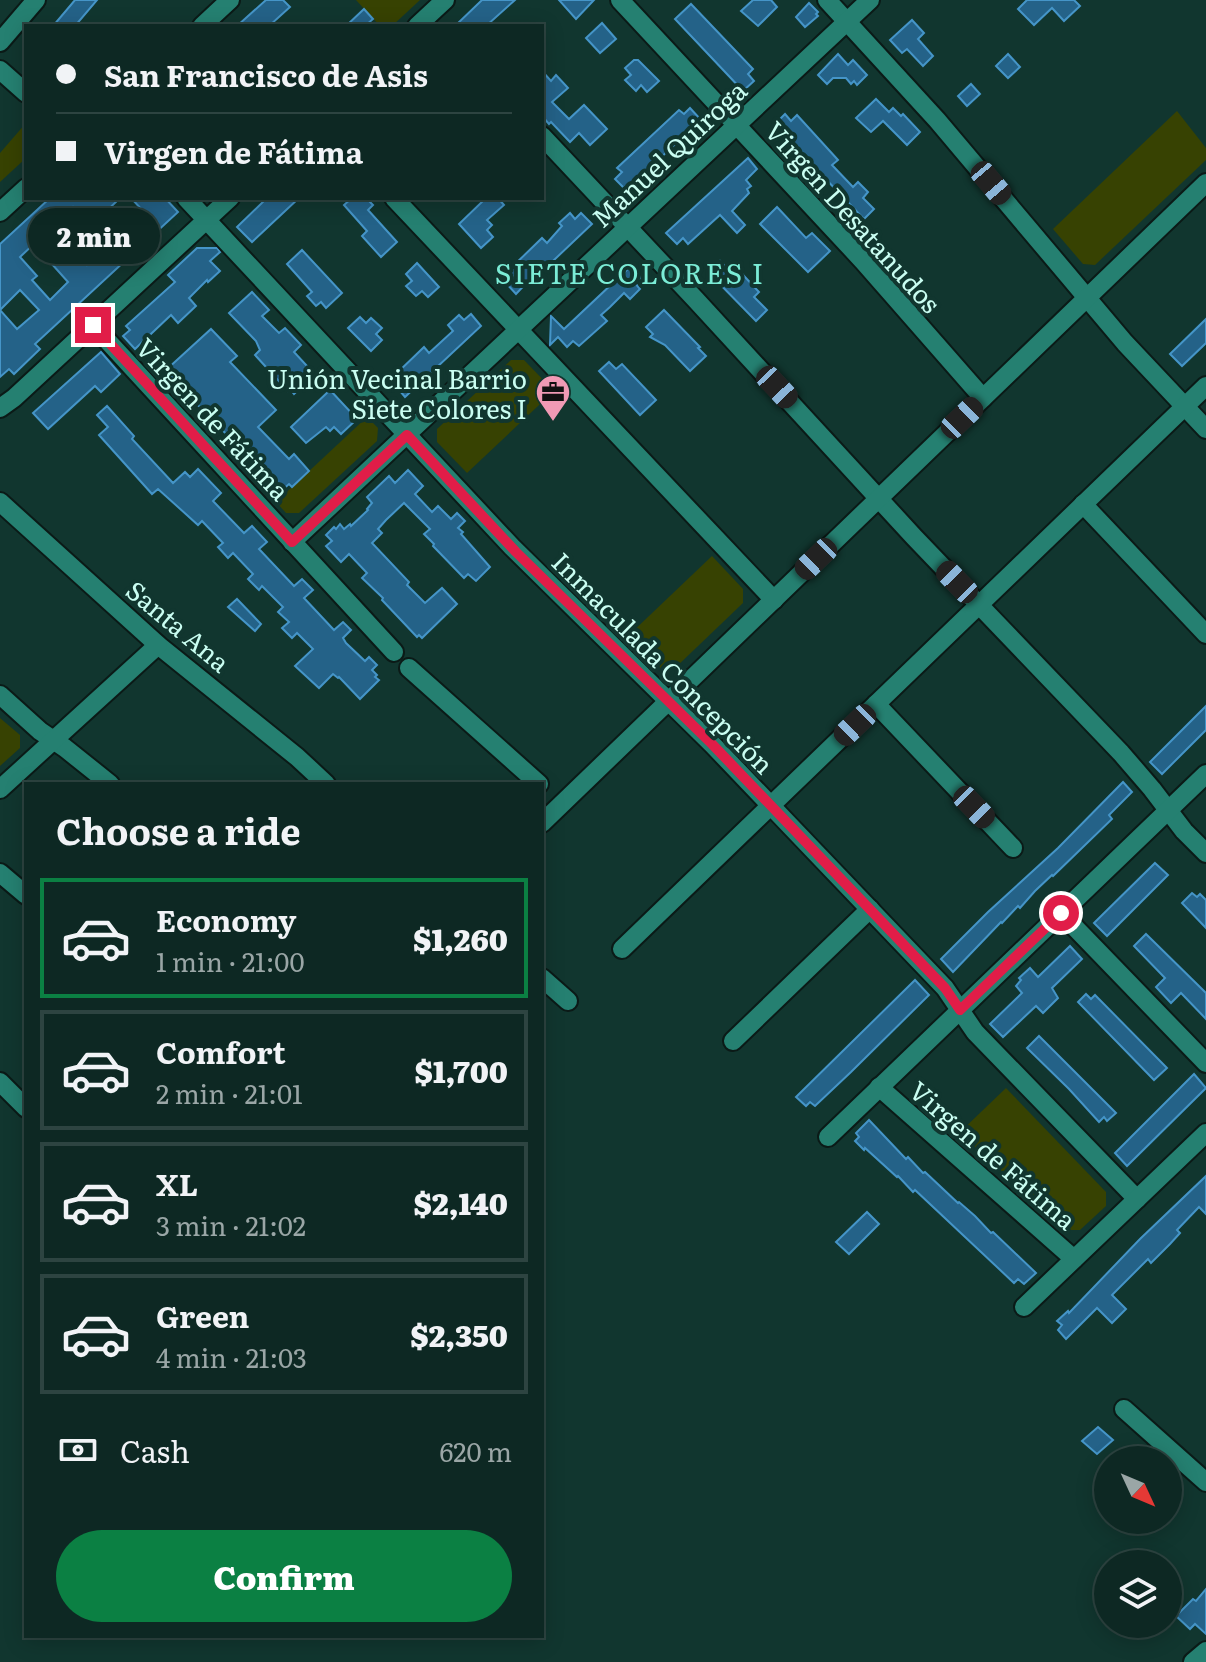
<!DOCTYPE html>
<html lang="en">
<head>
<meta charset="utf-8">
<style>
  :root { --surface:#0d2823; --page:#16302b; --text:#f1f3f6; --muted:#9aa6a6; --line:#2d4441; --accent:#0b8043 }
  body { margin:0; font-family:Literata,serif; background:var(--page); color:var(--text); height:100vh; display:flex; flex-direction:column; font-size:30px; white-space:nowrap }
  * { box-sizing:border-box; margin:0 }
  p { font-size:26px; color:var(--muted) }
  .icon { flex:none; width:44px; height:44px; fill:none; stroke:currentColor; stroke-width:2; stroke-linecap:round; stroke-linejoin:round }
  .map { position:relative; flex:1; overflow:hidden }
  .details { position:absolute; left:24px; top:782px; width:520px; height:856px; display:flex; flex-direction:column; background:var(--surface); border-radius:0px; box-shadow:0 4px 20px #0003,0 0 0 2px var(--line) }
  .details>* { flex:none }
  .guide { position:absolute; left:24px; top:24px; width:520px; height:176px; border-radius:0px; box-shadow:0 4px 20px #0003,0 0 0 2px var(--line); display:grid; align-content:center; height:176px; padding:0 32px; background:var(--surface) }
  .needle { width:52px; rotate:134deg }
  .controls { position:absolute; left:1094px; top:1446px; display:grid; gap:16px }
  .controls a { display:grid; place-items:center; width:88px; height:88px; border-radius:50%; background:var(--surface); box-shadow:0 4px 20px #0003,0 0 0 2px var(--line); font-size:40px }
  .end { position:absolute; width:36px; height:36px; margin:-18px; border:10px solid #e11d48; background:#fff; box-shadow:0 0 0 4px #fff }
  .from { border-radius:50% }
  .bubble { position:absolute; height:56px; border-radius:28px; background:var(--surface); box-shadow:0 4px 20px #0003,0 0 0 2px var(--line); font-size:26px; font-weight:800; line-height:56px; text-align:center }
  .car { position:absolute; width:24px; height:48px; margin:-24px -12px; border-radius:10px; box-shadow:0 0 6px 2px #0007; background:linear-gradient(#222 24%,#8ab4d8 0 40%,#222 0 76%,#8ab4d8 0 86%,#222 0) }
  .guide b { display:flex; align-items:center; gap:28px; height:76px; font-size:30px }
  .guide b+b { border-top:2px solid var(--line) }
  .guide i { width:20px; height:20px; background:var(--text) }
  ul { padding:0; list-style:none }
  li { display:flex; align-items:center; gap:24px; height:120px; margin:0 16px 12px; padding:0 16px; border:4px solid var(--line); border-radius:0px }
  li div { flex:1 }
  li b { display:block; font-size:30px }
  li em { font-style:normal; font-weight:800 }
  li.current { border-color:var(--accent) }
  li>.icon { width:72px; height:72px; stroke-width:1.5 }
  h2 { padding:0 32px; font-size:36px; line-height:96px }
  .pay { display:flex; align-items:center; gap:20px; height:88px; padding:0 32px; font-size:30px }
  .pay p { margin-inline-start:auto }
  .button { display:flex; gap:16px; margin-top:auto; padding:16px 32px }
  .button a { flex:1; height:92px; border-radius:48px; background:var(--accent); color:#fff; font-size:32px; font-weight:800; line-height:92px; text-align:center }
  .map>svg:first-child { display:block }
</style>
</head>
<body>
<div class="map">
<svg width="1206" height="1662" viewBox="0 0 1206 1662">
  <rect width="100%" height="100%" fill="#11362f"/>
  <g fill="#374202">
    <path d="M356,0H420L392,26H380Z"/>
    <path d="M1177,111L1206,148V160L1095,265L1083,264L1053,229Z"/>
    <path d="M26,123V158L0,182V153Z"/>
    <path d="M511,360H524L554,391L467,473L437,442V429Z"/>
    <path d="M367,417L378,428L377,441L299,513H286L276,502Z"/>
    <path d="M712,556L743,589V603L674,669H661L628,636Z"/>
    <path d="M0,718L20,735V748L0,766Z"/>
    <path d="M1006,1088L1106,1192V1206L1080,1230H1067L958,1134Z"/>
  </g>
  <g fill="#246288" stroke="#4595c8" stroke-width="2">
    <path d="M75,0H97L75,26H53Z"/>
    <path d="M266,0H283L290,7L269,26H237Z"/>
    <path d="M482,0H515L486,26H455Z"/>
    <path d="M559,0H594L576,19Z"/>
    <path d="M753,0H771L777,7L758,26L741,11Z"/>
    <path d="M1027,0H1074L1080,6L1064,21L1052,8L1034,25L1018,9Z"/>
    <path d="M809,3L818,12L816,14L818,16L805,27L796,17Z"/>
    <path d="M691,4L753,69L748,74L754,81L743,91L675,19Z"/>
    <path d="M364,9L373,19L365,26H346Z"/>
    <path d="M912,20L924,33L918,39L933,56L923,66L907,49L902,53L890,40Z"/>
    <path d="M602,23L616,39L600,53L586,38Z"/>
    <path d="M838,54L848,65L853,60L867,75L857,85L854,81L851,84L846,78H833L827,84L818,75Z"/>
    <path d="M1008,54L1020,67L1008,78L996,66Z"/>
    <path d="M634,60H638L659,81L647,92L641,85L636,91L625,80L631,75L625,68Z"/>
    <path d="M542,71L551,81L556,75L568,88L552,102L569,119L584,105L607,129L590,145L579,133L570,142L551,122L549,124L542,116Z"/>
    <path d="M971,84L980,94L967,106L958,96Z"/>
    <path d="M876,99L889,112L893,108L901,116L903,114L920,132L907,145L883,121L871,132L856,118Z"/>
    <path d="M690,108L701,120L626,190L615,179L622,172L617,168L679,110L684,114Z"/>
    <path d="M785,114L791,121L797,115L838,160L832,165L853,187L858,182L868,192L863,198L874,209L864,219L774,125Z"/>
    <path d="M748,158L757,169L746,180L751,186L747,189L749,193L732,211L745,225L737,233L720,215L688,244L683,238L677,244L666,233Z"/>
    <path d="M50,198H120L91,226L73,207L20,257L37,276L32,280L50,300L68,282L51,263L70,245L87,265L144,212L131,198H165L178,212L35,344L40,349L14,374L9,369L0,377V310L17,329L39,310L20,290L0,310V244Z"/>
    <path d="M267,198H299L252,242L237,227Z"/>
    <path d="M352,198H366L373,205L368,210L397,242L381,257L362,236L367,231L344,205Z"/>
    <path d="M486,198H498L504,205L487,220L492,225L487,230L493,237L481,248L459,224Z"/>
    <path d="M777,207L806,238L812,233L830,251L808,272L760,224Z"/>
    <path d="M570,213L575,219L581,213L592,224L535,278L533,276L516,294L506,283L513,276L508,271L542,238L547,243L562,226L559,223Z"/>
    <path d="M197,248H217L220,252L210,261L220,271L208,282L207,280L189,298L196,306L178,323L171,315L135,349L123,336L130,330L126,326L175,282L168,275Z"/>
    <path d="M302,250L342,293L326,308L321,302L316,306L307,296L312,292L287,264Z"/>
    <path d="M720,261L726,267L731,262L759,292L754,297L767,310L756,321L708,272Z"/>
    <path d="M417,263L439,287L428,297L422,291L416,296L406,286L412,281L406,274Z"/>
    <path d="M631,266L642,277L635,283L640,289L630,299L624,293L610,307L601,315L607,321L579,346L573,341L567,347L558,337L550,345L551,316L564,329Z"/>
    <path d="M252,292L269,310L262,316L279,333L285,328L301,345L294,352L307,366L305,368L313,376L294,394L290,389L288,391L255,355L260,350L256,341L229,313Z"/>
    <path d="M664,310L700,347L698,348L706,356L690,371L665,345L650,337L653,334L646,327Z"/>
    <path d="M471,314L481,326L405,397L395,385L401,379L396,374L424,347L429,353L453,331L448,325L459,315L464,320Z"/>
    <path d="M360,317L366,323L371,318L382,328L376,334L382,340L371,351L348,328Z"/>
    <path d="M1206,319V343L1182,366L1170,354Z"/>
    <path d="M211,329L237,356L230,362L276,410L258,427L289,459L294,454L309,471L292,487L289,484L280,492L276,487L269,494L253,477L260,470L238,446L182,389L177,394L164,381L171,375L166,370Z"/>
    <path d="M101,352L120,374L101,392L95,386L48,429L33,413Z"/>
    <path d="M609,362L616,369L622,364L656,400L640,415L599,371Z"/>
    <path d="M330,390L357,419L341,434L334,427L330,431L326,427L306,443L291,427Z"/>
    <path d="M107,406L134,436L132,439L173,483L185,472L190,477L198,469L221,493L213,501L244,533L252,526L267,542L259,549L294,586L302,579L313,590L304,598L334,630L343,622L351,630L343,638L346,643L365,661L369,657L377,665L372,670L377,675L375,677L379,680L360,699L339,677L338,678L333,674L319,688L295,666L313,649L297,633L292,638L282,628L289,622L278,612L283,607L262,586L259,590L248,579L253,574L233,553L228,558L218,547L223,543L202,521L198,525L158,489L152,494L99,435L108,427L97,415Z"/>
    <path d="M408,470L423,486L415,494L432,512L438,506L451,519L457,513L465,521L458,528L463,532L461,534L490,567L476,581L468,574L464,578L433,546L434,544L424,534L430,529L404,503L386,520L378,529L382,533L372,543L409,582L407,585L425,603L442,588L457,604L422,638L419,635L417,637L382,600L383,598L362,578L367,573L349,554L341,562L326,546L332,541L326,535L334,527L336,529L340,524L344,529L350,524L351,526L368,510L367,509L372,503L367,497L389,476L395,483Z"/>
    <path d="M237,599L261,624L255,631L228,607Z"/>
    <path d="M1206,706V730L1162,774L1150,762Z"/>
    <path d="M1123,782L1132,792L1109,815L1112,819L1053,876L1052,875L1035,891L1020,908L1018,906L1002,923L1001,922L953,972L941,959L988,912L1058,848Z"/>
    <path d="M1155,863L1168,875L1107,936L1094,923Z"/>
    <path d="M1192,893L1197,897L1200,894L1206,900V928L1182,903Z"/>
    <path d="M1146,934L1206,993V1019L1181,993L1171,1003L1156,987L1165,978L1134,946Z"/>
    <path d="M1070,946L1082,959L1052,988L1058,998L1043,1013L1036,1006L1003,1037L990,1024L1022,993L1016,986L1021,980L1019,978L1030,968L1038,977Z"/>
    <path d="M915,980L929,995L851,1072L815,1106L810,1102L806,1106L796,1097Z"/>
    <path d="M1086,994L1091,999L1095,995L1167,1068L1154,1080L1078,1002Z"/>
    <path d="M1039,1036L1116,1113L1107,1121L1104,1117L1099,1122L1069,1089L1027,1048Z"/>
    <path d="M1194,1074L1206,1088L1127,1166L1115,1153Z"/>
    <path d="M869,1120L906,1159L908,1157L923,1173L925,1172L958,1203L959,1202L975,1216L991,1233L993,1232L1036,1273L1024,1284L1018,1279L1014,1283L915,1190L913,1192L898,1176L897,1177L865,1148L864,1150L855,1141L859,1137L856,1133Z"/>
    <path d="M1206,1176V1214L1199,1207L1177,1230L1180,1233L1170,1244L1151,1263L1148,1259L1112,1295L1126,1309L1112,1323L1097,1308L1066,1339L1058,1330L1062,1325L1057,1321L1068,1311L1069,1313L1140,1239Z"/>
    <path d="M867,1212L879,1224L849,1254L836,1242Z"/>
    <path d="M1098,1427L1113,1440L1097,1454L1082,1441Z"/>
    <path d="M1206,1589V1634L1195,1624L1190,1629L1176,1616L1193,1599L1196,1601Z"/>
  </g>
  <g fill="none" stroke-linecap="round" stroke-linejoin="round">
    <g stroke="#0b1a17" stroke-width="22">
      <g id="minor">
        <path d="M620,0L863,261L983,398"/>
        <path d="M827,0L937,120L1125,343L1206,429"/>
        <path d="M202,26L230,0"/>
        <path d="M417,26L445,0"/>
        <path d="M0,42L36,0"/>
        <path d="M0,70L26,93"/>
        <path d="M542,136L696,300L914,537L1121,753L1152,789L1184,831L1206,853"/>
        <path d="M186,198L512,547L712,744L945,988L975,1032L1137,1199"/>
        <path d="M394,198L774,600"/>
        <path d="M0,212L26,188"/>
        <path d="M93,325L394,652"/>
        <path d="M0,408L14,398L230,198"/>
        <path d="M0,502L158,645L297,757L326,784"/>
        <path d="M1083,504L1206,634"/>
        <path d="M292,542L870,0"/>
        <path d="M409,668L539,784"/>
        <path d="M0,695L40,731L65,748L110,784"/>
        <path d="M876,704L1013,848"/>
        <path d="M0,789L158,645"/>
        <path d="M542,823L1206,183"/>
        <path d="M0,873L26,895"/>
        <path d="M1061,913L1206,1063"/>
        <path d="M622,949L1206,386"/>
        <path d="M542,978L568,1001"/>
        <path d="M733,1041L870,909"/>
        <path d="M0,1082L26,1108"/>
        <path d="M879,1087L1074,1259"/>
        <path d="M828,1137L1206,774"/>
        <path d="M1024,1307L1206,1133"/>
        <path d="M1124,1409L1206,1482"/>
        <path d="M1193,1662L1206,1651"/>
      </g>
    </g>
    <use href="#minor" stroke="#258071" stroke-width="18"/>
  </g>
  <g fill="none" stroke-linecap="round" stroke-linejoin="round">
    <path stroke="#e11d48" stroke-width="10" d="M93,325L292,542L407,435L516,552L712,744L945,988L960,1010L1061,913"/>
  </g>
  <defs>
    <g id="office-pin" transform="scale(1.8)"><path d="M0 17L-7.5 6A9.5 9.5 0 1 1 7.5 6Z" fill="#f09ab5" stroke="#11362f"/><path d="M-6-3h4V-5.5h4V-3h4V5H-6ZM-1-4.5V-3h2v-1.5ZM-6 0V1H6V0Z" fill="#111"/></g>
  </defs>
  <g fill-rule="evenodd">
    <use href="#office-pin" x="553" y="392"/>
  </g>
  <g text-anchor="middle" dominant-baseline="central" stroke-width="8" stroke-linejoin="round" paint-order="stroke">
    <g font-size="26" fill="#cafef2" stroke="#11362f">
      <text transform="translate(668 153) rotate(-43)">Manuel Quiroga</text>
      <text transform="translate(854 216) rotate(48)">Virgen Desatanudos</text>
      <text transform="translate(214 418) rotate(47)">Virgen de Fátima</text>
      <text transform="translate(179 625) rotate(40)">Santa Ana</text>
      <text transform="translate(664 662) rotate(45)">Inmaculada Concepción</text>
      <text transform="translate(994 1154) rotate(41)">Virgen de Fátima</text>
    </g>
    <g font-size="26" fill="#cafef2" stroke="#11362f" text-anchor="end">
      <text x="527" y="377">Unión Vecinal Barrio<tspan x="527" dy="30">Siete Colores I</tspan></text>
    </g>
    <g font-size="28" letter-spacing="2" fill="#7becd6" stroke="#11362f">
      <text x="630" y="272">SIETE COLORES I</text>
    </g>
  </g>
</svg>
<div class="controls">
<a><svg class="needle" viewBox="-14 -14 28 28"><path d="M0-13l5 13h-10z" fill="#e53935"/><path d="M0 13l5-13h-10z" fill="#9aa6a6"/></svg></a>
<a><svg class="icon" aria-label="layers" viewBox="0 0 24 24"><path d="M12 4l9 5-9 5-9-5zM3 14l9 5 9-5"/></svg></a>
</div>
<i class="end from" style="left:1061px;top:913px"></i>
<i class="end" style="left:93px;top:325px"></i>
<div class="bubble" style="left:28px;top:208px;width:132px">2 min</div>
<i class="car" style="left:991px;top:183px;rotate:140deg"></i>
<i class="car" style="left:777px;top:387px;rotate:137deg"></i>
<i class="car" style="left:962px;top:418px;rotate:46deg"></i>
<i class="car" style="left:816px;top:559px;rotate:226deg"></i>
<i class="car" style="left:957px;top:582px;rotate:316deg"></i>
<i class="car" style="left:855px;top:725px;rotate:226deg"></i>
<i class="car" style="left:974px;top:807px;rotate:136deg"></i>
<div class="guide">
<b><i class="from"></i>San Francisco de Asis</b>
<b><i></i>Virgen de Fátima</b>
</div>
<section class="details">
<h2>Choose a ride</h2>
<ul>
<li class="current"><svg class="icon" aria-label="car" viewBox="0 0 24 24"><path d="M5 17H2v-5l4-1 3-4h7l3 4 3 1v5h-3M9 17h6M6 11h13"/><circle cx="7" cy="17" r="2"/><circle cx="17" cy="17" r="2"/></svg><div><b>Economy</b><p>1 min · 21:00</p></div><em>$1,260</em></li>
<li><svg class="icon" aria-label="car" viewBox="0 0 24 24"><path d="M5 17H2v-5l4-1 3-4h7l3 4 3 1v5h-3M9 17h6M6 11h13"/><circle cx="7" cy="17" r="2"/><circle cx="17" cy="17" r="2"/></svg><div><b>Comfort</b><p>2 min · 21:01</p></div><em>$1,700</em></li>
<li><svg class="icon" aria-label="car" viewBox="0 0 24 24"><path d="M5 17H2v-5l4-1 3-4h7l3 4 3 1v5h-3M9 17h6M6 11h13"/><circle cx="7" cy="17" r="2"/><circle cx="17" cy="17" r="2"/></svg><div><b>XL</b><p>3 min · 21:02</p></div><em>$2,140</em></li>
<li><svg class="icon" aria-label="car" viewBox="0 0 24 24"><path d="M5 17H2v-5l4-1 3-4h7l3 4 3 1v5h-3M9 17h6M6 11h13"/><circle cx="7" cy="17" r="2"/><circle cx="17" cy="17" r="2"/></svg><div><b>Green</b><p>4 min · 21:03</p></div><em>$2,350</em></li>
</ul>
<div class="pay"><svg class="icon" aria-label="cash" viewBox="0 0 24 24"><path d="M3 7h18v10H3z"/><circle cx="12" cy="12" r="2"/></svg>Cash<p>620 m</p></div>
<div class="button"><a>Confirm</a></div>
</section>
</div>
</body>
</html>
